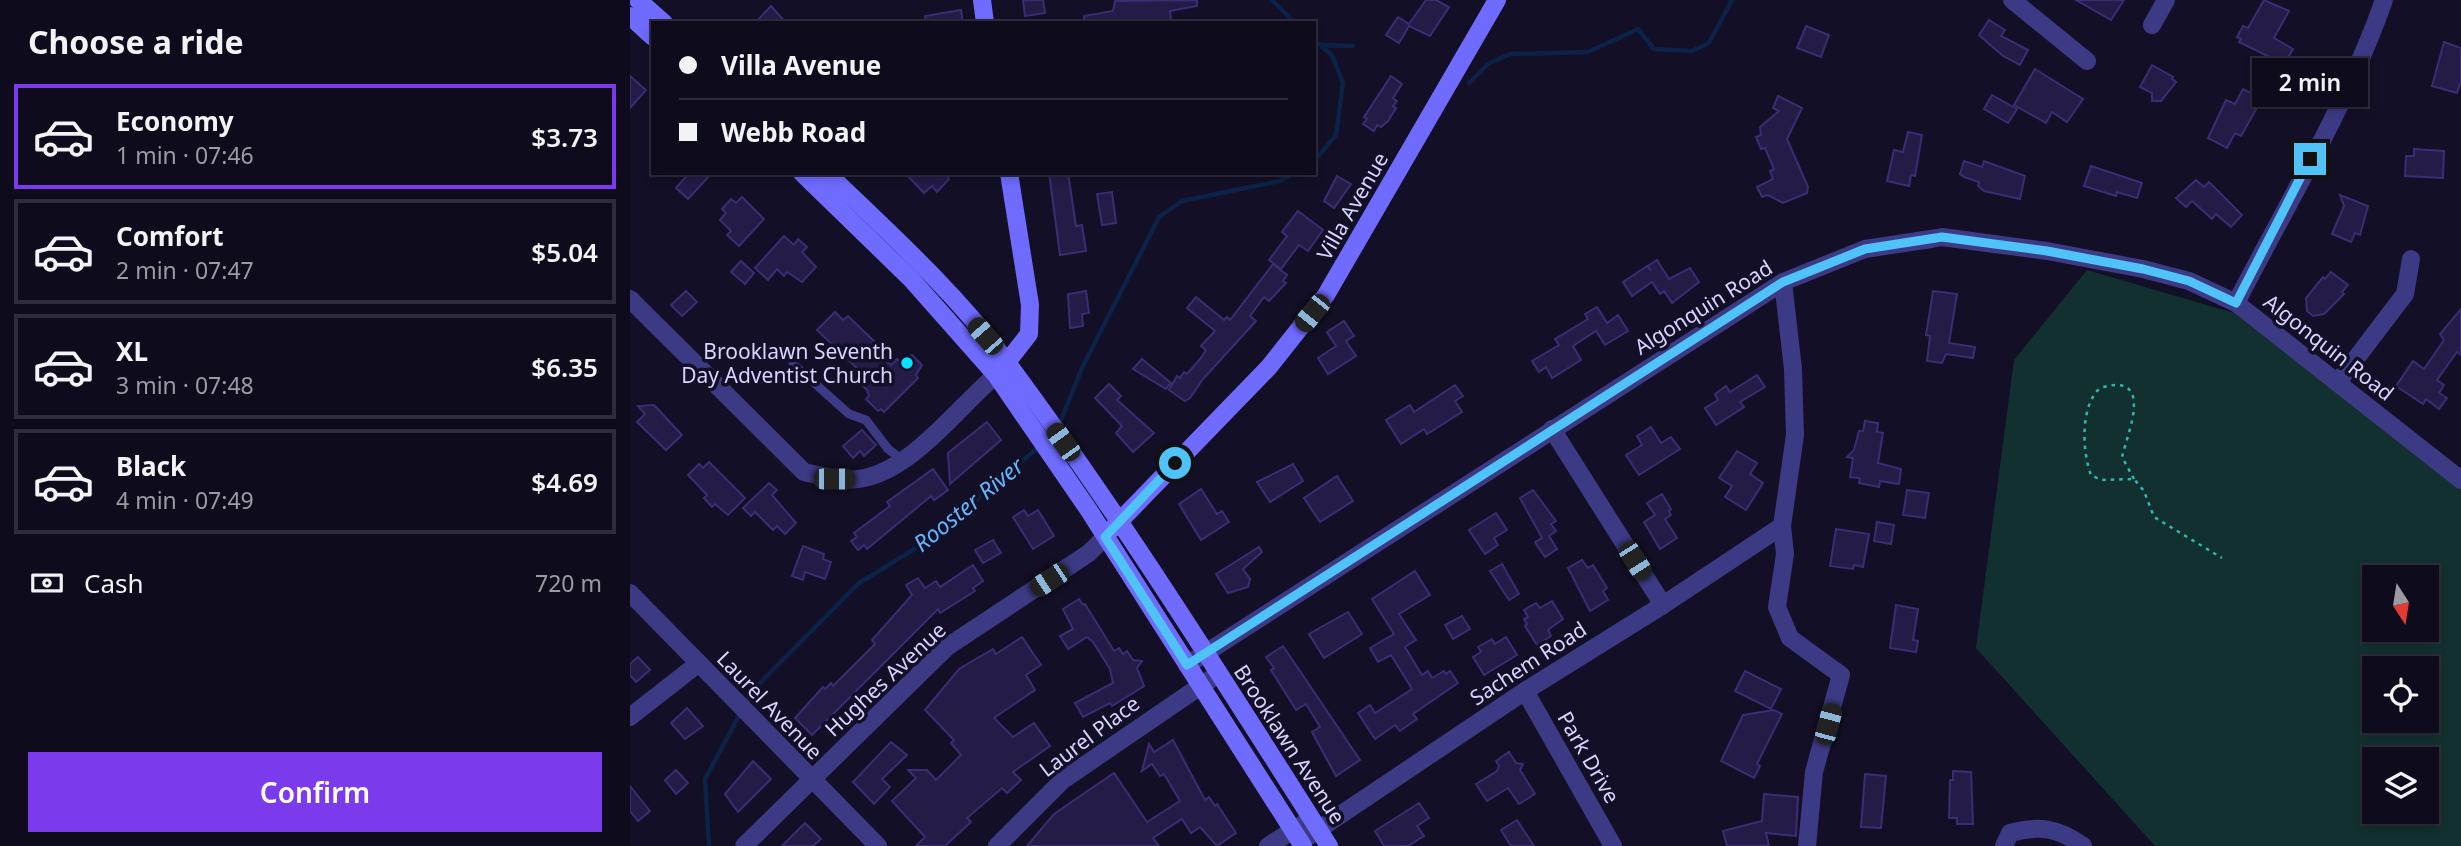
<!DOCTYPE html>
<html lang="en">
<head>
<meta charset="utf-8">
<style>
  :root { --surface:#0e0b1c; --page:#171425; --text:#f1f3f6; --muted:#9b9ba3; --line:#2e2b3b; --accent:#7c3aed }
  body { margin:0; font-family:"Noto Sans",sans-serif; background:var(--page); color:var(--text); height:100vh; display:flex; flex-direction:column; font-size:26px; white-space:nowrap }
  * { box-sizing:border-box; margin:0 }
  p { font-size:23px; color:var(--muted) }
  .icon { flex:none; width:38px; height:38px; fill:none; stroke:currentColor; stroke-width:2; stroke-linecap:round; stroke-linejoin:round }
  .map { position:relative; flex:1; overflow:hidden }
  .details { display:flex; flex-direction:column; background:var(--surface); width:630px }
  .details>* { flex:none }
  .banner { position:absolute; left:21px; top:21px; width:665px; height:154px; border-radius:0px; box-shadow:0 4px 10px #0003,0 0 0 2px var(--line); display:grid; align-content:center; height:154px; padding:0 28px; background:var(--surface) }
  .needle { width:46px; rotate:168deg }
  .fabs { position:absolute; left:1732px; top:565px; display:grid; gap:14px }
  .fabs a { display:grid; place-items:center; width:77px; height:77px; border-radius:0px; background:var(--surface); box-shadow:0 4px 10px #0003,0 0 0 2px var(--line); font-size:35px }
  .end { position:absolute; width:32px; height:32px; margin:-16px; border:9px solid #4fc3f7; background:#111; box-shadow:0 0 0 4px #111 }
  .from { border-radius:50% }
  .bubble { position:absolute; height:49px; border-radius:0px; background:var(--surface); box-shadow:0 4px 10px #0003,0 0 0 2px var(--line); font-size:23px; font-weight:600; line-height:49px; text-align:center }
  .car { position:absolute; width:21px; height:42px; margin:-21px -10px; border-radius:9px; box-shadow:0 0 5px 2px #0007; background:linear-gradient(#222 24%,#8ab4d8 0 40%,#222 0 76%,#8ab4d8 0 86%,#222 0) }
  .banner b { display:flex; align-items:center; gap:24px; height:66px; font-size:26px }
  .banner b+b { border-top:2px solid var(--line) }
  .banner i { width:18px; height:18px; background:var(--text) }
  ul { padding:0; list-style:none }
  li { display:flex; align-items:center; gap:21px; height:105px; margin:0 14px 10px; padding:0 14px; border:4px solid var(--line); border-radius:0px }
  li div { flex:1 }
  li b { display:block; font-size:26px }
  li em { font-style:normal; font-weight:600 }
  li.on { border-color:var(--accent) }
  li>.icon { width:63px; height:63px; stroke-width:1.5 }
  h2 { padding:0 28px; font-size:32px; line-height:84px }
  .pay { display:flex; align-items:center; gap:18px; height:77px; padding:0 28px; font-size:26px }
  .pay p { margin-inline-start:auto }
  .primary-button { display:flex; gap:14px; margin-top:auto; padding:14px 28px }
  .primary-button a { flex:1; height:80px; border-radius:0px; background:var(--accent); color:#fff; font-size:28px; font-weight:600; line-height:80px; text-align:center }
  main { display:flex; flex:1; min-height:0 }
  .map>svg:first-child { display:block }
</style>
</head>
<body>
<main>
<section class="details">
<h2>Choose a ride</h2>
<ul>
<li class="on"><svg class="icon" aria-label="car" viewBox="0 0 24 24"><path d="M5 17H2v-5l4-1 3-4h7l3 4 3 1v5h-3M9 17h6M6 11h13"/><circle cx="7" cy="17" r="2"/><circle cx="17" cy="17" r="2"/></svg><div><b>Economy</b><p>1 min · 07:46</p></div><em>$3.73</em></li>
<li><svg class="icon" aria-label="car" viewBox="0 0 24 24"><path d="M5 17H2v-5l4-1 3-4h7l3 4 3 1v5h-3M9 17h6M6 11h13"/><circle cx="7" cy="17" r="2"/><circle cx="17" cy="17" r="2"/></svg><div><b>Comfort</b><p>2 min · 07:47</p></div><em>$5.04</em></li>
<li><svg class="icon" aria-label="car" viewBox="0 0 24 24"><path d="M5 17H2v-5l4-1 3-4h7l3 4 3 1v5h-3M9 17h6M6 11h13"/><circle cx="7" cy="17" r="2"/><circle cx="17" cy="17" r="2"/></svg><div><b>XL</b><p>3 min · 07:48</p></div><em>$6.35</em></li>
<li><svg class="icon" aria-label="car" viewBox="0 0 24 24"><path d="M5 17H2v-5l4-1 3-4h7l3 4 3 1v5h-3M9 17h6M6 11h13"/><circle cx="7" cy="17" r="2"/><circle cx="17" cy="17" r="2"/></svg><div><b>Black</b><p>4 min · 07:49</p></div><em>$4.69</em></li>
</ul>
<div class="pay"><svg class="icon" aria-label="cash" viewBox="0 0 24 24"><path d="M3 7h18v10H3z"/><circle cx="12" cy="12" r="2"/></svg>Cash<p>720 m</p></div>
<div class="primary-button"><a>Confirm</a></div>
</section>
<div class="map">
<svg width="1831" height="846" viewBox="0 0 1831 846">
  <rect width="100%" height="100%" fill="#130f26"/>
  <path fill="#12302f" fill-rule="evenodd" d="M1457,270L1604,313L1831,490V846H1525L1346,648L1384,360ZM1745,578H1797V630H1745ZM1745,668H1797V721H1745ZM1745,760H1797V812H1745Z"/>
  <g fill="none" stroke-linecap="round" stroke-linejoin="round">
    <g stroke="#0c2248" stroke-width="4.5">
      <path d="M642,0L665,23"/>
      <path d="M684,40L702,55L713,83L706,135L684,161"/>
      <path d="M692,45L723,46"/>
      <path d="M839,83L858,64L880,54L958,52L1008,29L1024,49L1062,51L1079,43L1102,0"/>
      <path d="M429,425L452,368L529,217L552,201L650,181L664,173"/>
      <path d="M115,705L124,689L229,583L296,542L409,447"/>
      <path d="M79,846L75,779L111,712"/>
    </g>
  </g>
  <g fill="#241b47" stroke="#3b2d73" stroke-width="2">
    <path d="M393,0H413L415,13L395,16Z"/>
    <path d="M567,0V6L540,11L541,20L532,23H454V16L483,11L485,1Z"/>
    <path d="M796,0H806L819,7L800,36L779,26L769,43L756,35L768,17L779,24Z"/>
    <path d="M1446,0H1494L1481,20Z"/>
    <path d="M1634,0L1659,11L1644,38L1663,49L1654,64L1609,42L1611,39L1607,37L1613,26L1618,28Z"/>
    <path d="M141,6L156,23H125Z"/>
    <path d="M331,10L333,23H296L295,16Z"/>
    <path d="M1359,20L1375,30L1371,36L1398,50L1390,65L1373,56L1349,35Z"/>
    <path d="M1176,26L1199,35L1191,57L1167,48Z"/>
    <path d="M1814,42L1831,48V81L1827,93L1802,86Z"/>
    <path d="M1522,65L1543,77L1542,79L1546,82L1531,101H1522V93L1510,87Z"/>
    <path d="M1405,69L1453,99L1437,122L1422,112L1416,123L1384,105Z"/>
    <path d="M0,76L16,90L0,108Z"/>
    <path d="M761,76L772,84L763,98L767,101L763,106L766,108L758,121L751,127L747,125L744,131L733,124L737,119L734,117Z"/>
    <path d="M1613,89L1632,99L1611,136L1605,133L1597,148L1578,138L1596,100L1605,104Z"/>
    <path d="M1362,95L1387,109L1378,123L1354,109Z"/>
    <path d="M1148,96L1172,108L1157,139L1178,187L1177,193L1153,203L1138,195L1132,197L1127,187L1143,179L1140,171L1144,169L1135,148L1131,149L1126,137L1131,135L1130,127L1149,111L1143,108Z"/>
    <path d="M1278,132L1292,135L1285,176L1281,175L1279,186L1257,181L1264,150L1273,152Z"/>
    <path d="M1784,149L1814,151L1813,178L1775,176L1776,156H1784Z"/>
    <path d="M1334,161L1352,167L1354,161L1395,176L1390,199L1354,191L1348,186L1349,182L1334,177L1330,174Z"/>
    <path d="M1461,166L1512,183L1507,198L1487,192L1486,196L1454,186Z"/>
    <path d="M59,173H82L58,199L46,188Z"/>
    <path d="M275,173H315L319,179L307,192L302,186L294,193Z"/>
    <path d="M419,173H438L446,226L452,225L456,251L430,255Z"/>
    <path d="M707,176L721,184L704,208L694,201Z"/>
    <path d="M1566,180L1574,187L1579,182L1612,215L1601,227L1586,214L1582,219L1562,201L1556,207L1546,198Z"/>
    <path d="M482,192L486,223L472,225L467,194Z"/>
    <path d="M1710,195L1738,206L1730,235L1725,233L1721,242L1702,234L1714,206Z"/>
    <path d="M112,197L134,219L109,246L97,235L101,231L90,220L96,213L92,209L101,199L106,203Z"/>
    <path d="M668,211L693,230L678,251L669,245L651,269L639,260L657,236L652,232Z"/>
    <path d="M154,236L164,245L168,239L177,247L172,252L186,267L172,282L157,272L154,276L147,269L138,280L125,268Z"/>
    <path d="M1027,260L1039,279L1060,268L1069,282L1042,303L1034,291L1030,294L1022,282L1002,296L993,282L1017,266L1021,271L1018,266Z"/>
    <path d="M111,261L124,273L115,284L101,272Z"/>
    <path d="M643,264L657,275L653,281L656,283L639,301L634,297L620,316L626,321L573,379L560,398L555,401L539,390L547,376L550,378L554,372L557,374L571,358L576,350L571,346L585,331L557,308L566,297L594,320L597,317L600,320Z"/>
    <path d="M1701,272L1718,285L1712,292L1714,294L1694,314L1683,316L1677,311L1676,298L1693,277L1695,279Z"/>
    <path d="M56,291L67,302L52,316L41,305Z"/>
    <path d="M456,291L459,313L452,314L453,326L440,328L438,294Z"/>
    <path d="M1303,291L1327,294L1319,343L1345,347L1343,358L1316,354L1312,363L1297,361L1300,336L1296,335Z"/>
    <path d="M967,307L977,323L988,315L998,331L975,345L966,331L943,346L951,360L922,378L916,367L909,372L902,361L929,345L925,339L958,319L955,314Z"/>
    <path d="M1831,309V355L1827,352L1807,380L1814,385L1809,393L1817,398L1809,409L1796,399L1793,404L1766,386L1783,361L1794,369L1814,340L1810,334Z"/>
    <path d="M205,312L213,320L218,316L246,343L242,346L261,365L267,359L270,362L282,355L292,365L286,375L288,378L254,412L251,409L248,411L236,399L239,396L237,390L227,380L230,371L187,330Z"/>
    <path d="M714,321L724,336L716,341L726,356L698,374L688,358L706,346L697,332Z"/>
    <path d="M512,359L541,383L536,389L503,369Z"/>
    <path d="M1127,375L1135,387L1110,402L1114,407L1086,425L1075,408L1088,400L1085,394L1096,386L1100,392Z"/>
    <path d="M479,384L491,396L487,400L524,433L503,452L486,433L492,426L465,398Z"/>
    <path d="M825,385L833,396L825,401L832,412L797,434L794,429L771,444L756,420L780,405L784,412Z"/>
    <path d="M24,405L52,435L36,450L7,422L15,414L8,406Z"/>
    <path d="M1235,421L1248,423L1247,432L1253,433L1248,463L1271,469L1269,484L1250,481L1249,487L1229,483L1230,478L1220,477L1223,458L1217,457L1224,450L1229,431H1233Z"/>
    <path d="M357,422L371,440L320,484L318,453Z"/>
    <path d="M1021,427L1031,443L1041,437L1050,449L1009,475L996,455L1012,445L1007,436Z"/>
    <path d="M232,430L246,445L234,456L230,451L223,458L213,446Z"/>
    <path d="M1107,451L1127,463L1120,474L1133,483L1116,510L1095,497L1102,486L1089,478Z"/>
    <path d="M79,462L115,498L98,515L85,504L82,507L74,498L77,495L58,475L69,464L73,468Z"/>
    <path d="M663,464L673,481L640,502L627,482Z"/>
    <path d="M303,469L318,490L304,500L301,496L237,549L234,545L228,550L221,541L227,537L224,533L260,506L257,502Z"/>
    <path d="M707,476L723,501L690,522L674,498Z"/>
    <path d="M139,483L147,490L142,495L166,523L155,534L147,526L143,530L125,512L121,516L113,508Z"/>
    <path d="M571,489L587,514L592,511L599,522L571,540L549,504Z"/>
    <path d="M903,490L926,521L921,524L926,531L919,536L927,549L915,557L905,542L912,538L890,498Z"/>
    <path d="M1277,490L1299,493L1295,518L1273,515Z"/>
    <path d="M1032,494L1041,509L1039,511L1041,515L1035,519L1047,538L1030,549L1014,522L1025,515L1017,503Z"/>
    <path d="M394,510L398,516L408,510L424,536L403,549L383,517Z"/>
    <path d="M866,513L877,530L864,538L868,545L855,554L839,530Z"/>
    <path d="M1247,522L1264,525L1261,544L1244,541Z"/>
    <path d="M1206,529L1239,534L1233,567L1224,565L1223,569L1200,566Z"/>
    <path d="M363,540L371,553L353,563L345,550Z"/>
    <path d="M173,546L194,554L193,559L201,562L195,579L175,572L173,580L162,576Z"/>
    <path d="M629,547L632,552L613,569L620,579L618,587L598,593L586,574Z"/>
    <path d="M952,560L958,568L963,565L977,588L973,591L978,600L960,611L938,568Z"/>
    <path d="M872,564L889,594L879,600L860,571Z"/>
    <path d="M343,565L353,581L343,588L345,591L310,613L308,609L182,735L165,718L193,687L195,689L201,683L203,686L245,644L242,640L282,595L276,585L288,578L295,588L306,581L310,587Z"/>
    <path d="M785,571L800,595L769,614L786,640L775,647L792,675L798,671L802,678L814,671L816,674L820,671L828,683L783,714L787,719L770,731L765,725L745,739L728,713L740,705L745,713L782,689L761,655L748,662L740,648L764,634L742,599Z"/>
    <path d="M449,599L453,605L455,604L484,651L489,648L493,654L497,651L503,660L512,661L507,668L514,686L482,706L480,703L453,717L445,703L483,683L480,669L463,642L457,637L438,649L430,636L443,629L433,609Z"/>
    <path d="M922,601L933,619L918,630L921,636L907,645L895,626L897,624L894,619L898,617L894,610L906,603L910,608Z"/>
    <path d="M1266,605L1288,609L1283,640L1288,641L1286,652L1260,648Z"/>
    <path d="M718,612L732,634L694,658L679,634Z"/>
    <path d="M832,616L840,629L823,639L815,625Z"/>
    <path d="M392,637L411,665L396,675L405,690L364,718L383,737L404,723L420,746L383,772L391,780L377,793L372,788L337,818L341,822L315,846H286L295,837L262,801L286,778L278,770H297L306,780L331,755L321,743L324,740L295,710L329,669L363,649L366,654Z"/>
    <path d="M876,637L887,655L854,675L843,657L851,652L848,647L862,639L865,644Z"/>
    <path d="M653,646L730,760L706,776L682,732L690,727L676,704L666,710L641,670L644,668L636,657Z"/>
    <path d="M8,657L20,670L6,682L0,675V664Z"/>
    <path d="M1115,671L1151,689L1141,709L1105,691Z"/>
    <path d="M57,708L73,726L55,739L41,723Z"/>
    <path d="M1144,710L1152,714L1127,764L1130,766L1124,778L1091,761L1113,715Z"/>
    <path d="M543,740L575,800L579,797L585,806L587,804L606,833L587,846L570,827L561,833L552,819L523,838L529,846H397L424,814L484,773L517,822L550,801L534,774L530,776L522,764L512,771L519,744L524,752Z"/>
    <path d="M261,742L277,755L252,779L260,787L244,804L223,782Z"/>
    <path d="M879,752L886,763L893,764L890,770L905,794L889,804L878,788L857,801L846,784L867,771L869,766L866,761Z"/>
    <path d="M123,761L141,779L108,812L95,794Z"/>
    <path d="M46,770L58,783L46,794L35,780Z"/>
    <path d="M1323,771L1341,772L1343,824H1327V818H1319L1320,780H1323Z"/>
    <path d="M1235,774L1256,776L1251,828L1231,827Z"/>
    <path d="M0,786L20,811L8,821L0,811Z"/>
    <path d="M1134,794L1168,797L1166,836L1136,833L1139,846H1097L1093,831L1132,821Z"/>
    <path d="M789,803L799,818L787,826L794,836L778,846H754L745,831Z"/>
    <path d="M887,820L904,846H881L871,830Z"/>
    <path d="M175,823L191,839L183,846H152Z"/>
  </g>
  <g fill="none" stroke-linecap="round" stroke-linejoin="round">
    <path stroke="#2fb8b0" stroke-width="2.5" stroke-dasharray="3.5 5" stroke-linecap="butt" d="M1504,479L1492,457C1498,432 1525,371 1470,388C1450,406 1452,451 1461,475L1471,480L1504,479L1514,491L1524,517L1592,558"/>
    <path stroke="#3d3a85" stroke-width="9" d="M163,364L219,414L236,420L258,449L274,461"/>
    <g stroke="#3d3a85" stroke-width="18">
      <path d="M1382,0L1457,61"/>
      <path d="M1522,25L1536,0"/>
      <path d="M1153,282L1163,369L1165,435L1152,526L1155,554L1147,607L1160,638L1211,675L1184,772L1177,846"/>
      <path d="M0,299L174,472C192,476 210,481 228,479C280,473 327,408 366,375"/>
      <path d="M1606,303C1657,204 1717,105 1754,0"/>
      <path d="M1708,382L1775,294L1781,259"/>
      <path d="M922,429L1033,605"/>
      <path d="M0,593L248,846"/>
      <path d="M557,665L1153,282L1235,249L1301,239L1312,237L1417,251L1513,269L1559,281L1606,303L1831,480"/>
      <path d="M895,691L983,846"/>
      <path d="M0,717L69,663"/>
      <path d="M670,842L895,691L1033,605L1152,526"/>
      <path d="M114,846L317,647L459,553L475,537"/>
      <path d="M367,846L433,780L588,674"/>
      <path d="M638,846L681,819"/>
      <path d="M1374,846L1380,833C1409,825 1429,828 1453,846"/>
    </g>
    <g stroke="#6f6bff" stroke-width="18">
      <path d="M8,0L34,23"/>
      <path d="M352,0L355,23"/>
      <path d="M0,16L23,37"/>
      <path d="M172,173L281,279L366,375L458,509L673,846"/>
      <path d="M197,173C258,232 322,289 373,357C490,514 594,681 699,846"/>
      <path d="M370,371L399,334L400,305L379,173"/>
      <path d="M482,529L639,367L696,295L867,0"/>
    </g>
  </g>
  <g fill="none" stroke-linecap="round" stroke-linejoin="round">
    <path stroke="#4fc3f7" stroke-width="9" d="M545,463L475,537L557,665L1153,282L1235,249L1312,237L1417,251L1513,269L1559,281L1606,303L1680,159"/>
  </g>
  <circle fill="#00e5ff" stroke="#130f26" stroke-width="2.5" cx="277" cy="363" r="7"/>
  <g text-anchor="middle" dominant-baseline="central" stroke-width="7" stroke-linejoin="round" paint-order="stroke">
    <g font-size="21" fill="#d9d4ff" stroke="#130f26">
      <text transform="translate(722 206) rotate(-60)">Villa Avenue</text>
      <text transform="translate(1073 307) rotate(-32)">Algonquin Road</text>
      <text transform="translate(1699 347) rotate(38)">Algonquin Road</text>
      <text transform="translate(898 663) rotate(-33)">Sachem Road</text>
      <text transform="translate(255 679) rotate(-43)">Hughes Avenue</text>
      <text transform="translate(140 705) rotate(46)">Laurel Avenue</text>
      <text transform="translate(459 736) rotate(-37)">Laurel Place</text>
      <text transform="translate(660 744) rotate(57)">Brooklawn Avenue</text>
      <text transform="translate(959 757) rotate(60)">Park Drive</text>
    </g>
    <g font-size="21" fill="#d9d4ff" stroke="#130f26" text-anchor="end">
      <text x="263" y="351">Brooklawn Seventh<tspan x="263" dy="24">Day Adventist Church</tspan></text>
    </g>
    <g font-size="23" font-style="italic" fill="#62b6ff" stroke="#130f26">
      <text transform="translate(338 504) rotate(-39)">Rooster River</text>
    </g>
  </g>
</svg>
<div class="fabs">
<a><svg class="needle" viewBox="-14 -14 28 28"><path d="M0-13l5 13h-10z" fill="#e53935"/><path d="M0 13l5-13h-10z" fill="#9b9ba3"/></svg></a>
<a><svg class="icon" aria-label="locate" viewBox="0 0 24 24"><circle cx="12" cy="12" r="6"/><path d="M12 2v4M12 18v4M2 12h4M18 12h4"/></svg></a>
<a><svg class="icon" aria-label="layers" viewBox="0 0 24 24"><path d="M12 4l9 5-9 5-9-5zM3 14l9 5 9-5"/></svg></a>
</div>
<i class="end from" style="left:545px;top:463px"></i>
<i class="end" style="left:1680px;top:159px"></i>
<div class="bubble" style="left:1622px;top:58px;width:116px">2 min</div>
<i class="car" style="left:682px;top:313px;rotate:219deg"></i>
<i class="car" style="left:355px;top:336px;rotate:319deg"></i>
<i class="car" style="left:433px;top:442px;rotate:324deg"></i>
<i class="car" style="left:204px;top:479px;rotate:90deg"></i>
<i class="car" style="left:1005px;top:561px;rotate:148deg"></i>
<i class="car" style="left:419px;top:580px;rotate:237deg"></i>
<i class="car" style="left:1198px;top:724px;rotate:15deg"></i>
<div class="banner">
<b><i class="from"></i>Villa Avenue</b>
<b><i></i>Webb Road</b>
</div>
</div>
</main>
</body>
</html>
